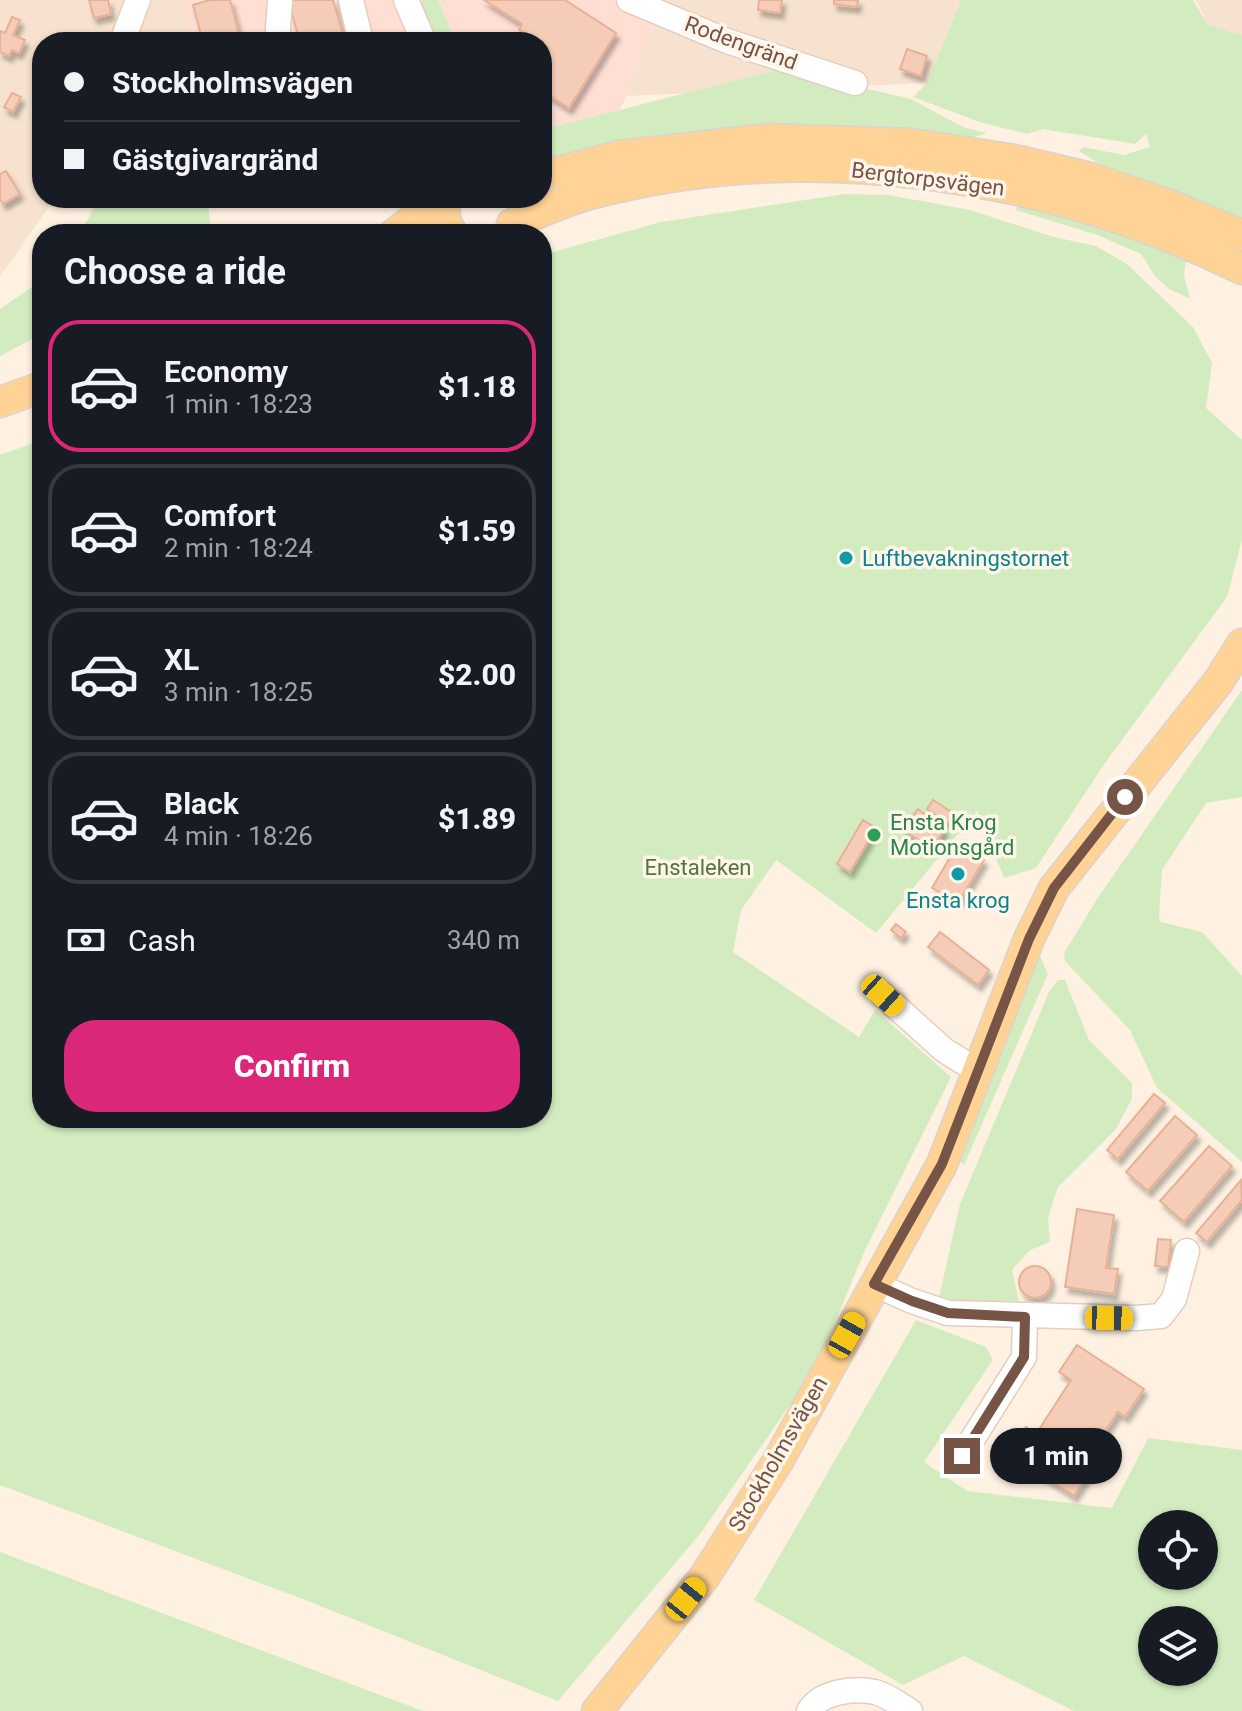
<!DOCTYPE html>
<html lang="en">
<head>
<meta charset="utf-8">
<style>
  :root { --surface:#171b24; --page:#20242c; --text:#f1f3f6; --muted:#9ea1a6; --line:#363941; --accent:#db2777 }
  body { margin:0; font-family:Roboto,sans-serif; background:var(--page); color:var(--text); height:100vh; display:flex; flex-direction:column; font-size:30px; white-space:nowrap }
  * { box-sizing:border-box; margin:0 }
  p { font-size:26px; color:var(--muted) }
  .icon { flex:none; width:44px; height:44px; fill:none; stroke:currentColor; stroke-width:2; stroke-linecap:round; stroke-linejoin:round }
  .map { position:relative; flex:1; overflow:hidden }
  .panel { position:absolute; left:32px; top:224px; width:520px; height:904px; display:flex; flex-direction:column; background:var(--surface); border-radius:32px; box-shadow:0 2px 6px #0004 }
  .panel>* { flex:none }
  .guide { position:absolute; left:32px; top:32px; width:520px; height:176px; border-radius:32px; box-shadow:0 2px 6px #0004; display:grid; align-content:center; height:176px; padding:0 32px; background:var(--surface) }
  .tools { position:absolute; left:1138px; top:1510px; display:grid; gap:16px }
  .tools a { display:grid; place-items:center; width:80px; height:80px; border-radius:50%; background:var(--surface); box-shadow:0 2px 6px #0004; font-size:40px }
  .end { position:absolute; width:36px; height:36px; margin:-18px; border:10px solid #765546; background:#fff; box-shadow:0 0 0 4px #fff }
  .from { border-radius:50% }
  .bubble { position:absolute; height:56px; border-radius:28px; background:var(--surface); box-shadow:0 2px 6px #0004; font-size:26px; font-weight:800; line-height:56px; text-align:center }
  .car { position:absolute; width:24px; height:48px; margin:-24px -12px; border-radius:10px; box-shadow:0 0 6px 2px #0007; background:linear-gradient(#f5c518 24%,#345 0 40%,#f5c518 0 76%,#345 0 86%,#f5c518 0) }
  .guide b { display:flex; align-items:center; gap:28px; height:76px; font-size:30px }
  .guide b+b { border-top:2px solid var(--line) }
  .guide i { width:20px; height:20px; background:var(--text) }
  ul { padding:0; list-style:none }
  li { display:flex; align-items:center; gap:24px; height:132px; margin:0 16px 12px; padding:0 16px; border:4px solid var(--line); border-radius:32px }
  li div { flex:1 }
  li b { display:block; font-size:30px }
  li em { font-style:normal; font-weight:800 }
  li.on { border-color:var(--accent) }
  li>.icon { width:72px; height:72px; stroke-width:1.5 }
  h2 { padding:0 32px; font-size:36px; line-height:96px }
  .pay { display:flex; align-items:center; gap:20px; height:88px; padding:0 32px; font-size:30px }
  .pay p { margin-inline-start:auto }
  .button { display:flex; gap:16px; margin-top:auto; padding:16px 32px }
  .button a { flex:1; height:92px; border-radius:32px; background:var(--accent); color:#fff; font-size:32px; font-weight:800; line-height:92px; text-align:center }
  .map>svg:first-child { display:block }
</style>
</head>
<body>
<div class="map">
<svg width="1242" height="1711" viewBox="0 0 1242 1711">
  <defs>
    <filter id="shadow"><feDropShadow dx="3.5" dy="6" stdDeviation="2" flood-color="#0004"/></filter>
  </defs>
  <rect width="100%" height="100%" fill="#fef1e1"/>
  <g fill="#f6e2cf">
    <path d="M0,0H180L191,42H42V198H55L0,277Z"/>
    <path d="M658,0H961L927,83L627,96L663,3Z"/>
    <path d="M1196,0H1242V35L1208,25Z"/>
  </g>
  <path fill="#ffded4" d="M180,0H658L663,3L627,96L619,110L556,126L542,125V42H191Z"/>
  <g fill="#d3ecbf" fill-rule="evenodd">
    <path d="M421,0H438L456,42H437Z"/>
    <path d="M961,0H1193L1208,25L1242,35V222L1117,175L1079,151L1083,147L1124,155L1150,147L1146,134L1135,144L1043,129L1027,134L979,122L913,97L927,83Z"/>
    <path d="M781,69L911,99L963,127L987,133L971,138L629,146L542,160V125L556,126Z"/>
    <path d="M844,194L889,195L970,210L1054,237L1096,246L1127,264L1193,327L1212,363L1206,408L1242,440V540L1227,597L1105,763L1036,868L1004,878L977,811L876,933L776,860L741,910L733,952L859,1037L875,1010L951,1077L866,1248L815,1369L700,1534L558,1701L300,1598L0,1485V455L42,440V1118H542V255L661,222Z"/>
    <path d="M98,198H207L212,234H77L89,218Z"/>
    <path d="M1020,199L1187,255L1184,275L1190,299L1169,289L1155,276L1141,254L1097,235L1016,210Z"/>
    <path d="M42,280V334L0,356V309Z"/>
    <path d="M1242,690V797L1206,803L1162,870L1159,917L1161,922L1202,932L1242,976V1162L1157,1088L1130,1030L1065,961L1064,953L1097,899Z"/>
    <path d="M1036,947L1048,974L964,1165L954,1156Z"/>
    <path d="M1058,980H1065L1089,1040L1132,1083V1099L1116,1129L1058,1187L1048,1217L1050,1242L1030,1250L1012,1270L1020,1306L938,1302L960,1204L1049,992Z"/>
    <path d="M916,1320L986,1347L993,1360L924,1462L967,1491L1112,1508L1148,1438L1242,1450V1711H1074L964,1656L903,1685L754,1600ZM1152,1524H1204V1576H1152ZM1152,1620H1204V1672H1152Z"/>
    <path d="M0,1552L423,1711H0Z"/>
  </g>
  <g fill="#f5ccb7" stroke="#e8b196" stroke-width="2" filter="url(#shadow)">
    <path d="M89,0H108L111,14L94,18Z"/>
    <path d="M210,0H230L241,42H203L193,5Z"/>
    <path d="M288,0H333L345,42H300Z"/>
    <path d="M484,0H565L616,33L569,108L542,91V61L549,49L542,42L519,30L522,24Z"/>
    <path d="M759,0H782L780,13L758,10Z"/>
    <path d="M834,0H858L857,7L834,4Z"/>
    <path d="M12,17L20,20L13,35L25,40L19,53L12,50L9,56L0,52V31L5,33Z"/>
    <path d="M907,49L927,56L921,76L900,69Z"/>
    <path d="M12,93L21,97L13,112L4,107Z"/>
    <path d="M6,171L20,194L3,204L0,199V174Z"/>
    <path d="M933,800L956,815L950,824L927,809Z"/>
    <path d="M918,809L945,830L930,849L903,829Z"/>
    <path d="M863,820L876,828L850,872L837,864Z"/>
    <path d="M958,844L984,860L958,903L932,888Z"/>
    <path d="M896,924L906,932L901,938L891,930Z"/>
    <path d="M940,932L989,970L978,985L928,947Z"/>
    <path d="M1154,1094L1165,1103L1118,1159L1107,1150Z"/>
    <path d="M1175,1116L1197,1135L1148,1191L1126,1172Z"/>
    <path d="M1209,1146L1232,1166L1184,1222L1160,1201Z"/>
    <path d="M1241,1180L1242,1200L1207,1242L1196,1233Z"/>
    <path d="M1077,1209L1114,1215L1106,1268L1118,1269L1114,1294L1065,1287Z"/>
    <path d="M1158,1239L1171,1240L1168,1267L1155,1266Z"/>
    <circle cx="1035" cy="1282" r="16"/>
    <path d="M1077,1345L1144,1389L1125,1417L1118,1412L1085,1462L1093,1467L1074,1496L1008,1453L1026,1427L1036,1434L1071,1380L1059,1372Z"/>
  </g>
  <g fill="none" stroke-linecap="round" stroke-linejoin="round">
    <g stroke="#e4cebf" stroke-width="27">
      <g id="minor">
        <path d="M351,0L361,42"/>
        <path d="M406,0L424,42"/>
        <path d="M629,0L727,41L855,83"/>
        <path d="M122,42L138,0"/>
        <path d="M277,42L280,0"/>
        <path d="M883,995L944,1050L976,1070"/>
        <path d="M874,1284L912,1301L948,1313L1137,1318L1161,1316L1174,1299L1187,1251"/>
        <path d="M962,1456L1024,1357L1025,1317"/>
        <path d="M809,1711C821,1691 854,1688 875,1692C887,1695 900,1705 910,1711"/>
      </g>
    </g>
    <g stroke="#dbd3cf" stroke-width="33">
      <g id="major">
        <path d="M542,176L620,156L767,139L912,144L1015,160L1091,178L1167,204L1242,235"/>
        <path d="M444,198L445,220L452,234"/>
        <path d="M512,224C536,214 561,202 586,195C802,137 1043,171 1242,269"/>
        <path d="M394,234L442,198"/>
        <path d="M0,402L42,387"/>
        <path d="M597,1711L705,1576L778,1461L942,1164L1029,939L1054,888L1218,682L1242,644"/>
      </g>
    </g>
    <use href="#minor" stroke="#fff" stroke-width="24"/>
    <use href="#major" stroke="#ffd296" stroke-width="30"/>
  </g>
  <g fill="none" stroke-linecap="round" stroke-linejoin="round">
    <path stroke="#765546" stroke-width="10" d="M962,1456L1024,1357L1025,1317L948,1313L912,1301L874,1284L942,1164L1029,939L1054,888L1125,797"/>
  </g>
  <g fill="#0f9aa8" stroke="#fff5e8" stroke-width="3">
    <circle cx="846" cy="558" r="8"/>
    <circle cx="958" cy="874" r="8"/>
  </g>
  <circle fill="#2e9e5b" stroke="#fff5e8" stroke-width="3" cx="874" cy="835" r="8"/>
  <g text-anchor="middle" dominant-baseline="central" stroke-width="7" stroke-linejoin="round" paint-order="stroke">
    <g font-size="22" fill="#765546" stroke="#fff5e8">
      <text transform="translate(741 43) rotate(20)">Rodengränd</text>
      <text transform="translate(928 179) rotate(7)">Bergtorpsvägen</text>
      <text transform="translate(778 1454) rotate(-60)">Stockholmsvägen</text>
    </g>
    <g font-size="22" fill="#0d838f" stroke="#fff5e8" text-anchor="start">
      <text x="862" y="558">Luftbevakningstornet</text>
      <text x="958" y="900" text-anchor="middle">Ensta krog</text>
    </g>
    <g font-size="22" fill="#27864d" stroke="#fff5e8" text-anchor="start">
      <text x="890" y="822">Ensta Krog<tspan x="890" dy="25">Motionsgård</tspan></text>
    </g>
    <g font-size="22" fill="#50773b" stroke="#fff5e8">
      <text x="698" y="867">Enstaleken</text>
    </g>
  </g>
</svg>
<div class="tools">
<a><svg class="icon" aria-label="locate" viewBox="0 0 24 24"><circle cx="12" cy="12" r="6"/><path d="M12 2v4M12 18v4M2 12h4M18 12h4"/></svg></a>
<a><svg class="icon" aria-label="layers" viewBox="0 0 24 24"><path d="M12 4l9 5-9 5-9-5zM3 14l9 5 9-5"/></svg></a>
</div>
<i class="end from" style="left:1125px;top:797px"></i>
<i class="end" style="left:962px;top:1456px"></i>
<div class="bubble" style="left:990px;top:1428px;width:132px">1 min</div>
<i class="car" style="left:883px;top:995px;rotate:132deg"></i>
<i class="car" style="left:1109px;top:1318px;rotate:91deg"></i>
<i class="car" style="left:847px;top:1335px;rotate:29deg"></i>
<i class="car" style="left:686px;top:1599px;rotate:39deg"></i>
<div class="guide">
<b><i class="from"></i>Stockholmsvägen</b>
<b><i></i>Gästgivargränd</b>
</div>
<section class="panel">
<h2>Choose a ride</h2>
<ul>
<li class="on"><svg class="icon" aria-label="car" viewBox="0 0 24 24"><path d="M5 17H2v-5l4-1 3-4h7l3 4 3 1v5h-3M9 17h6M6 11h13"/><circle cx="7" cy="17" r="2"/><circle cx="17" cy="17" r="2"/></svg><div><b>Economy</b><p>1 min · 18:23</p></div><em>$1.18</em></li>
<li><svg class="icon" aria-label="car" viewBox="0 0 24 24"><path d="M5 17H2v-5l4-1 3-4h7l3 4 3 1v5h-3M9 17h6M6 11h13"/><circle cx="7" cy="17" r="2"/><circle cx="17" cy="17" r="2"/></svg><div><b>Comfort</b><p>2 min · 18:24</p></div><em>$1.59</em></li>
<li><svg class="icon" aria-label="car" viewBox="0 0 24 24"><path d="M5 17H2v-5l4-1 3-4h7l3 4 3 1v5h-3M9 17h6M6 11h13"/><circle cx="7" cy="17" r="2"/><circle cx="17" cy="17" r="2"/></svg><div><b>XL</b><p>3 min · 18:25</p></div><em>$2.00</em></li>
<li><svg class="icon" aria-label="car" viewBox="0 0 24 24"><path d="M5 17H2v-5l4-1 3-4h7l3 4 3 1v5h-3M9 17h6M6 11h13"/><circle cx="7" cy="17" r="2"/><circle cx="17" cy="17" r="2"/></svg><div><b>Black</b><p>4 min · 18:26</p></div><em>$1.89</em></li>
</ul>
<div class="pay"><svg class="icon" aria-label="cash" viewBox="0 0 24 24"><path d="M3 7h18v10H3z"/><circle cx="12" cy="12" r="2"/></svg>Cash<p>340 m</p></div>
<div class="button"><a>Confirm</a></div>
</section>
</div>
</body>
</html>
